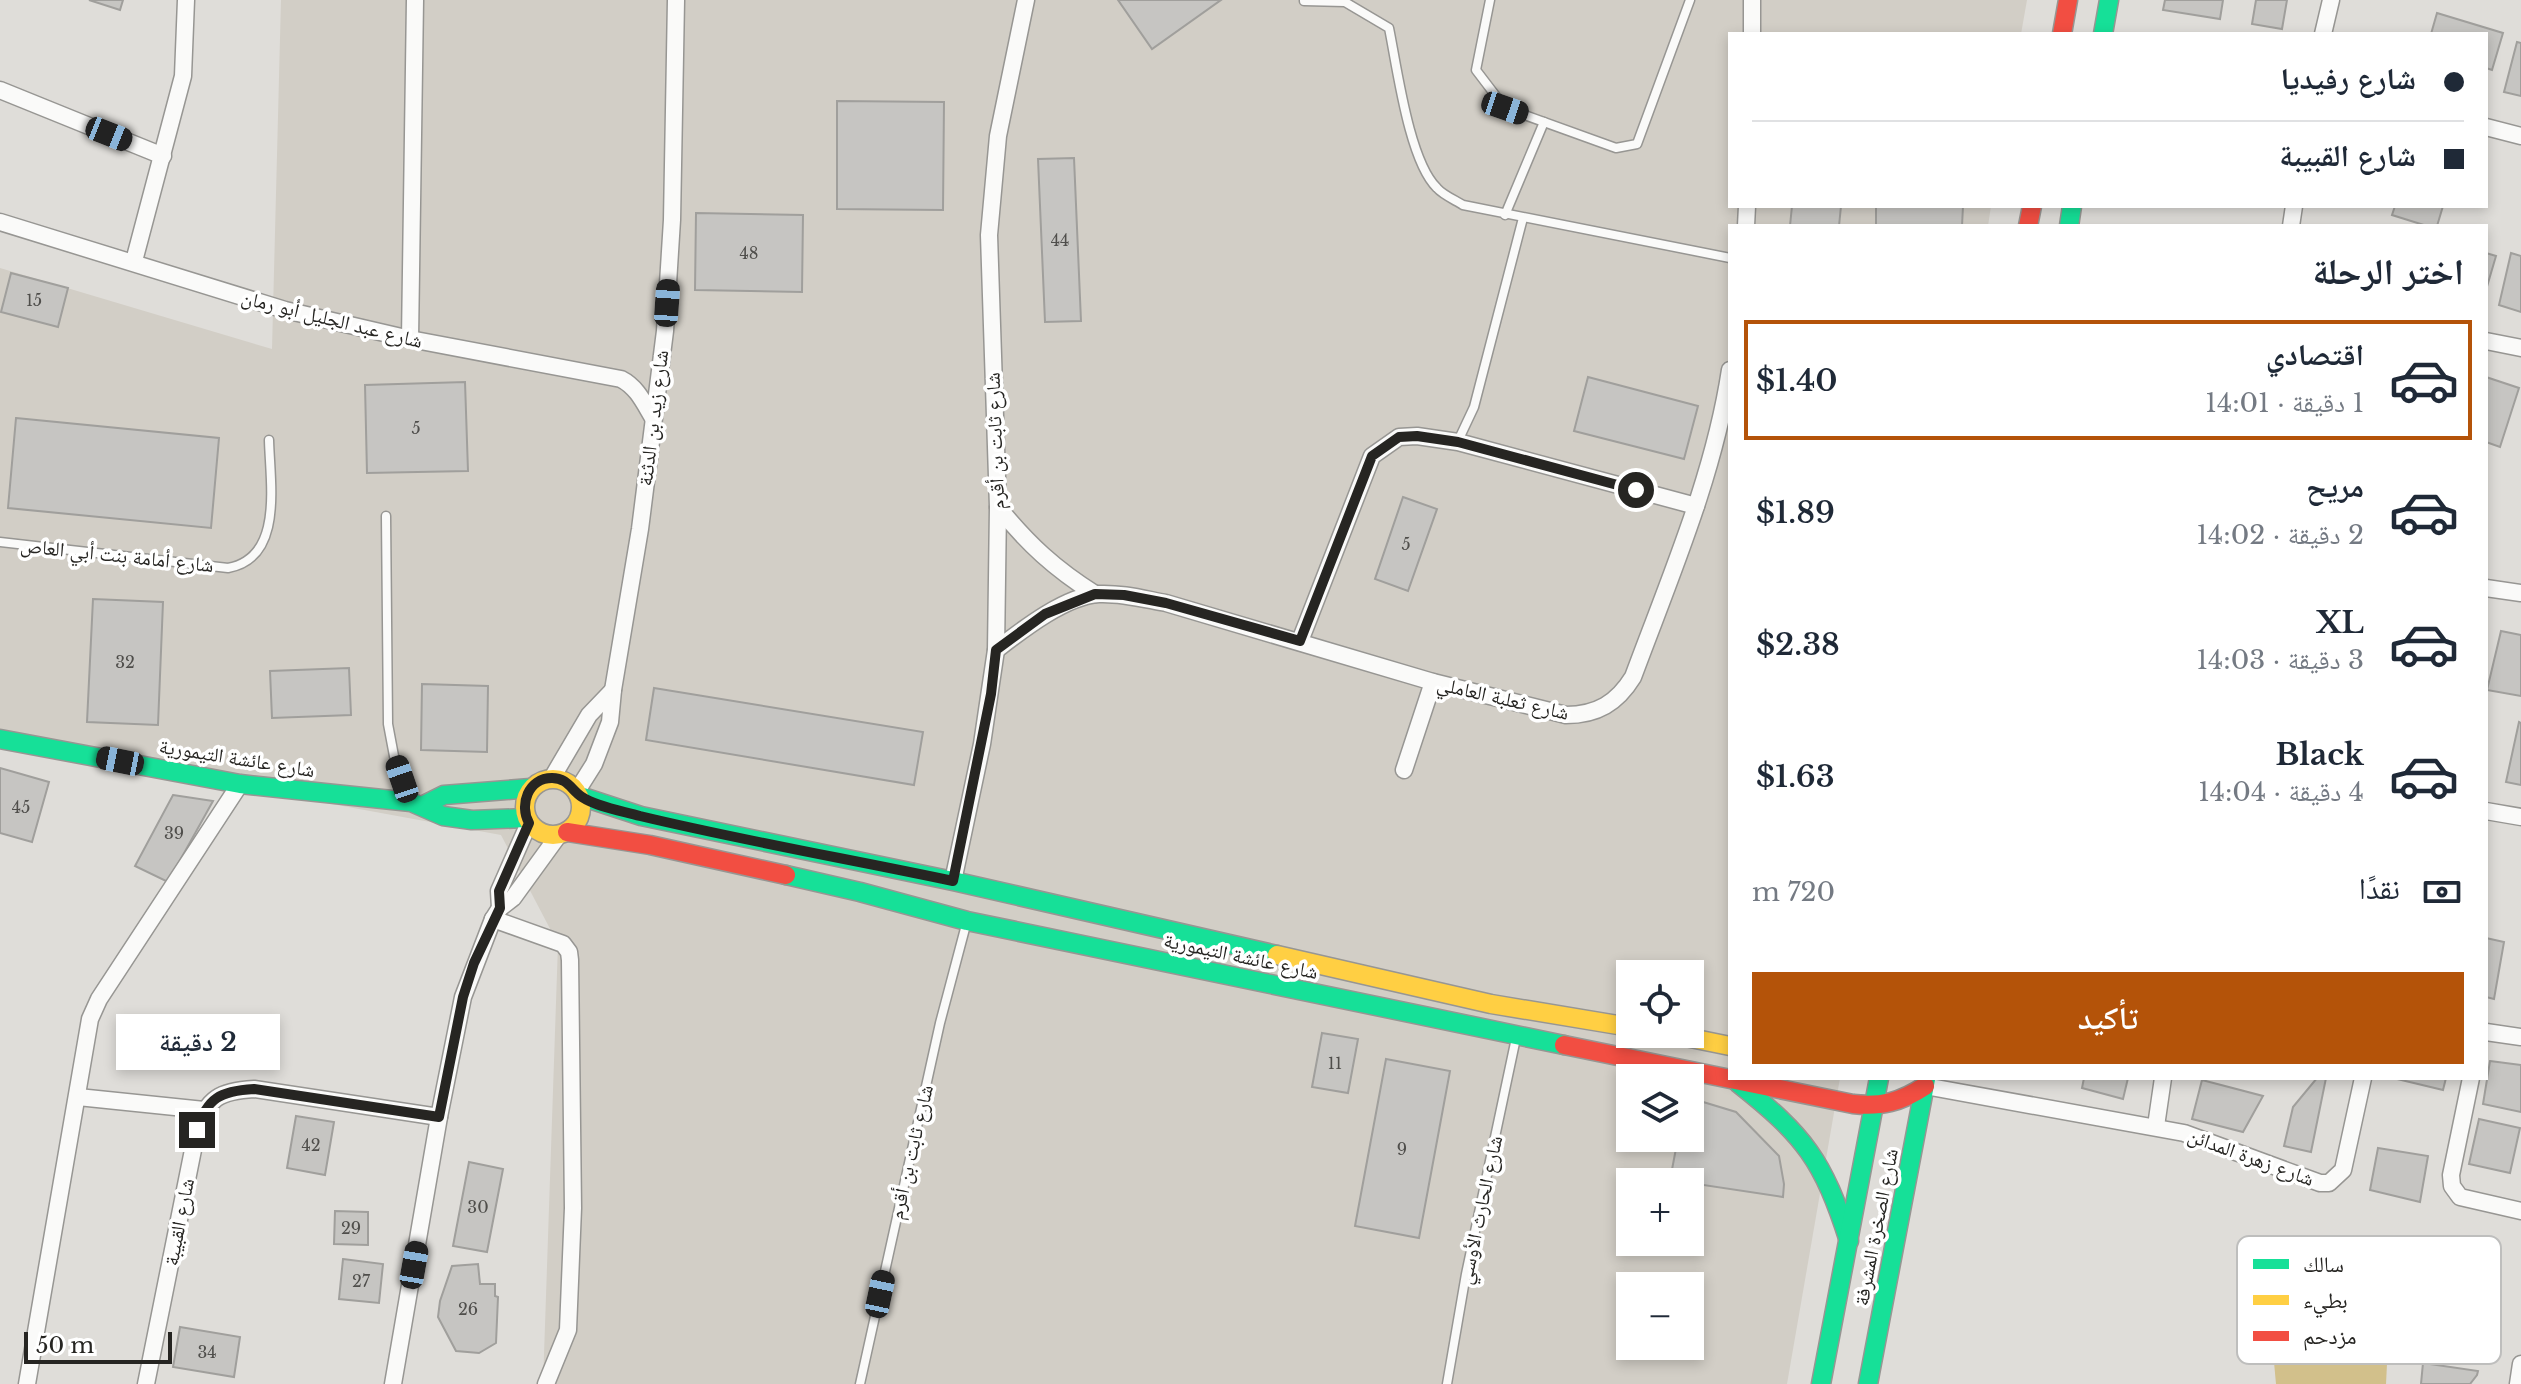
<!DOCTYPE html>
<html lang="ar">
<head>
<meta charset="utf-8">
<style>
  :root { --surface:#fff; --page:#f6f6f7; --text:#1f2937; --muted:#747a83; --line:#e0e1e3; --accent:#b45309 }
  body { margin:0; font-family:"Libre Baskerville","Noto Naskh Arabic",serif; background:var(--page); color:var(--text); direction:rtl; height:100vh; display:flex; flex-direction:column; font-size:30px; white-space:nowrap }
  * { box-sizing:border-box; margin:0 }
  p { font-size:26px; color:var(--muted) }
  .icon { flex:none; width:44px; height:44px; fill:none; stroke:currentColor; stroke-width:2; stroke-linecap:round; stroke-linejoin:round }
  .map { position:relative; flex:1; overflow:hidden; direction:ltr }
  .details { position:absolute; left:1728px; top:224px; width:760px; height:856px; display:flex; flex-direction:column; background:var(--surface); border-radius:0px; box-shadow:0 4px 12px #0003; direction:rtl }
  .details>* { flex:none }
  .hud { position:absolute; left:1728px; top:32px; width:760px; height:176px; border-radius:0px; box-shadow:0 4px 12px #0003; direction:rtl; display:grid; align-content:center; height:176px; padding:0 24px; background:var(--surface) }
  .buttons { position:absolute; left:1616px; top:960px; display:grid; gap:16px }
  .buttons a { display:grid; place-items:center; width:88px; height:88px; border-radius:0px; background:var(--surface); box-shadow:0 4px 12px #0003; font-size:40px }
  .scale { position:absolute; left:24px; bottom:20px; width:148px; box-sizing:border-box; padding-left:8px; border:4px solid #262522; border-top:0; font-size:22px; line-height:28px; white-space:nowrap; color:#262522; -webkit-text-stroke:6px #fff; paint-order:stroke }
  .end { position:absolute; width:36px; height:36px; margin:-18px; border:10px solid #262522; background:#fff; box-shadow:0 0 0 4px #fff }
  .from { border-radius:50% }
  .bubble { position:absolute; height:56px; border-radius:0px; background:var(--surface); box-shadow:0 4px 12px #0003; font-size:26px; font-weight:600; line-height:56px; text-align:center; direction:rtl }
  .car { position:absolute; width:24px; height:48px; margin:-24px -12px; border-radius:10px; box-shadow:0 0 6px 2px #0007; background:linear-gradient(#222 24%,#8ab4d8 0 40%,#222 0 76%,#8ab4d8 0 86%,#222 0) }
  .hud b { display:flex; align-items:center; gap:28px; height:76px; font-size:30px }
  .hud b+b { border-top:2px solid var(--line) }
  .hud i { width:20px; height:20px; background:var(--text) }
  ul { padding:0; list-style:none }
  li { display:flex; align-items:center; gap:24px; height:120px; margin:0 16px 12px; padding:0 8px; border:4px solid transparent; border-radius:0px }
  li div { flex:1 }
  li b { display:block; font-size:30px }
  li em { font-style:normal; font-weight:600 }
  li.current { border-color:var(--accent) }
  li>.icon { width:72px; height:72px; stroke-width:1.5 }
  h2 { padding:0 24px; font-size:36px; line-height:96px }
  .pay { display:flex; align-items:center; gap:20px; height:88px; padding:0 24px; font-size:30px }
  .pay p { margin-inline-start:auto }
  .button { display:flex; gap:16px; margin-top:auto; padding:16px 24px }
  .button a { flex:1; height:92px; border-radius:0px; background:var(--accent); color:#fff; font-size:32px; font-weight:600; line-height:92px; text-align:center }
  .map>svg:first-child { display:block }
</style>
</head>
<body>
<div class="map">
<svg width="2521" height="1384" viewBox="0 0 2521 1384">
  <rect width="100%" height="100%" fill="#dfddd9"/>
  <path fill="#d2cec6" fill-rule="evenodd" d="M281,0H2027L2021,34H1730V206H1991L1988,226H1730V1078H1840L1787,1384H543L558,944L501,835L0,743V268L272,349ZM1630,974H1690V1034H1630ZM1630,1078H1690V1138H1630ZM1630,1182H1690V1242H1630ZM1630,1286H1690V1346H1630Z"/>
  <path fill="#d2c08b" d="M2389,1323L2386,1384H2276L2272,1340Z"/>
  <g fill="#c6c5c2" stroke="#a09f9c" stroke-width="2">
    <path d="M89,0H123L120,10Z"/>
    <path d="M1118,0H1221L1152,49Z"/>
    <path d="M2165,0H2223L2220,19L2163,10Z"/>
    <path d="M2256,0H2287L2282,29L2252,24Z"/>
    <path d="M2437,13L2503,33L2492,70L2486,68V34H2431Z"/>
    <path d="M2517,42L2521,43V96L2504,92Z"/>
    <path d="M837,101L944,102L943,210L837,209Z"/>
    <path d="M1074,158L1081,321L1045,322L1038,159Z"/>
    <path d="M1792,206H1841L1839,226H1790Z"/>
    <path d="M1876,206H1963L1962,226H1876Z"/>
    <path d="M2395,206H2443L2437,226H2427L2392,215Z"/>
    <path d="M696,213L803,215L802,292L695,290Z"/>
    <path d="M2486,253L2496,256L2486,290Z"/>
    <path d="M2511,253L2521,256V312L2499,305Z"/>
    <path d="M11,273L68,288L58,327L1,312Z"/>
    <path d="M1588,377L1698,406L1684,459L1574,431Z"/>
    <path d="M2486,377L2519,388L2500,447L2486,442Z"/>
    <path d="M465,382L468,471L367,473L365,385Z"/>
    <path d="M16,418L219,438L211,528L8,508Z"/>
    <path d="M1403,497L1437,509L1408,591L1375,579Z"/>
    <path d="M93,599L163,602L158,725L87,722Z"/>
    <path d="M2501,631L2521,635V696L2487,690Z"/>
    <path d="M349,668L351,715L272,718L270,671Z"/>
    <path d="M422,684L488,686L487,752L421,750Z"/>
    <path d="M654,688L923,732L914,785L646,740Z"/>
    <path d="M2519,722L2521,723V785L2506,782Z"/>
    <path d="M0,768L49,782L32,842L0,833Z"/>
    <path d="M173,795L213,801L168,882L135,866Z"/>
    <path d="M2486,938L2504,942L2494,999L2486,997Z"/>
    <path d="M1322,1033L1358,1039L1348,1093L1312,1087Z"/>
    <path d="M1386,1059L1450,1071L1419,1238L1355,1226Z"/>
    <path d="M2490,1061L2521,1065V1112L2483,1104Z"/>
    <path d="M2084,1078H2128L2123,1099L2082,1088Z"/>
    <path d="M2317,1078H2326L2311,1152L2284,1146L2293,1107Z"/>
    <path d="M2393,1078H2446L2443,1090Z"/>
    <path d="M2202,1080L2263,1096L2243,1132L2192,1119Z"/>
    <path d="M1690,1098L1736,1112L1779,1156L1784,1184L1783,1197L1670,1180L1678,1138H1690Z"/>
    <path d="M296,1116L334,1122L325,1175L287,1168Z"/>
    <path d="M2479,1119L2520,1128L2510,1173L2469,1164Z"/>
    <path d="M2378,1148L2428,1156L2420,1202L2370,1190Z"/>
    <path d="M469,1162L503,1169L487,1252L453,1246Z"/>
    <path d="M335,1211L368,1212V1245L334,1244Z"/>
    <path d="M343,1259L383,1264L379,1303L339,1299Z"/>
    <path d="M478,1264L480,1284H495V1296L498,1297L496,1343L479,1353L456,1351L438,1317L440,1301L452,1266Z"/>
    <path d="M180,1327L240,1337L234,1377L173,1367Z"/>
    <path d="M2423,1363L2478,1371L2477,1375L2470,1384H2421Z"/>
  </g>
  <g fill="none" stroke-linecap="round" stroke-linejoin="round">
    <g stroke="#979693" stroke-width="11">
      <g id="lane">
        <path d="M1490,0L1476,70L1505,108L1616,148L1637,144L1690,0"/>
        <path d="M1304,1L1345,2L1389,28C1397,67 1409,161 1437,188C1443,195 1455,200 1463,205L1730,258"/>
        <path d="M1505,215L1544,122"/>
        <path d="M1458,441L1474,407L1523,218"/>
        <path d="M386,516L388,724L394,756L410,800"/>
        <path d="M0,542L228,568C284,558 270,483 269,440"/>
        <path d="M860,1384L940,1023L967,921"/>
        <path d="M1447,1384L1466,1274L1516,1038"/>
      </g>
    </g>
    <g stroke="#979693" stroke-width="19">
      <g id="street">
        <path d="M1752,34V0"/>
        <path d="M2323,34L2331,0"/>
        <path d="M0,90L163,156"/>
        <path d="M2486,127L2521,136"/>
        <path d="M0,222L285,310L410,339L621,379C637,387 644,403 653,418"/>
        <path d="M1746,226L1747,206"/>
        <path d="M2291,226L2294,206"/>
        <path d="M134,261L183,76L186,0"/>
        <path d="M410,339L415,0"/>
        <path d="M2486,341L2521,348"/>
        <path d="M998,507C1028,544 1055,569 1095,594"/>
        <path d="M2486,588L2521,593"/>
        <path d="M1300,641L1372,456L1399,437L1417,436L1458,442L1696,506"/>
        <path d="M996,650C1022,630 1065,596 1099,594C1122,593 1144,599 1166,603L1433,682L1566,715C1597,715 1617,703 1633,677C1670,577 1714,476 1730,370"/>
        <path d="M1404,770L1433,682"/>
        <path d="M552,778L589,715L613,690"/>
        <path d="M577,791L594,764L610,722L613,690L640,529L665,331L672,220L676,0"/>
        <path d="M2486,811L2521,817"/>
        <path d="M953,881L982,744L996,650L998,507L989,235L998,136L1026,0"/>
        <path d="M500,908L499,891L529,823"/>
        <path d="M493,919L563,944L569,952L570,960L573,1208L568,1330L546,1384"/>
        <path d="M2486,1032L2521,1037"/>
        <path d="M2471,1078L2451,1175L2452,1186L2460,1197L2521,1211"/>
        <path d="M1925,1086L2184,1133L2320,1183H2329L2343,1170L2363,1078"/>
        <path d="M78,1097L204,1110"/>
        <path d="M2156,1126L2163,1078"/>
        <path d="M27,1384L90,1019L99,999L240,784"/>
        <path d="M146,1384L197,1130C207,1098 220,1091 254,1089L439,1117"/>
        <path d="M393,1384L439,1117L463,997L493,919L500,908L513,898L558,836"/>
        <path d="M2518,1384L2521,1364"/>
      </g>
    </g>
    <g stroke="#979693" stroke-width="21">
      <g id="fast">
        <path d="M2103,34L2109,0"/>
        <path d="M2069,226L2072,206"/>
        <path d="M0,739L240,784L411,802L443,816L472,820L526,818"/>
        <path d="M580,796L641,816L953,881L1277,955"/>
        <path d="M422,806L444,795L531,788"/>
        <path d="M786,875L860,892L967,921L1564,1045"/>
        <path d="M1738,1083C1805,1136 1823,1160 1849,1241"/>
        <path d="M1821,1384L1879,1078"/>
        <path d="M1868,1384L1926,1079"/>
      </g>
    </g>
    <g stroke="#979693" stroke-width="21">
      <g id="slow">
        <circle cx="553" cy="807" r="28"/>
        <path d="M1277,955L1491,1004L1630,1027"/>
        <path d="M1671,1034L1730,1046"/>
      </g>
    </g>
    <g stroke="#979693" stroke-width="21">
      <g id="jam">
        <path d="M2062,34L2068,0"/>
        <path d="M2028,226L2032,206"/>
        <path d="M567,832L650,845L786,875"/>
        <path d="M1564,1045L1853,1104C1881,1107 1901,1102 1925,1086"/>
      </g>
    </g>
    <use href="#lane" stroke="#fafaf9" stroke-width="8"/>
    <use href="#street" stroke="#fafaf9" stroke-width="16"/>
    <use href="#fast" stroke="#16e098" stroke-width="18"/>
    <use href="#slow" stroke="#ffcf43" stroke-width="18"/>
    <use href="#jam" stroke="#f24e42" stroke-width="18"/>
  </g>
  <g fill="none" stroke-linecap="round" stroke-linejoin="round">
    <path stroke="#262522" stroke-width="10" d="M197,1130C207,1098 220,1091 254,1089L439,1117L463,997L474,963L500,908L499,891L529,823C519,805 528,778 552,778C568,778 571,790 582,797C597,807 623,811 640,816C744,841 849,859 953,881L991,694L996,650L1045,614L1095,594L1124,595L1166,603L1300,641L1372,456L1399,437L1417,436L1458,442L1636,490"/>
  </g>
  <g text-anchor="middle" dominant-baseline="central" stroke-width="7" stroke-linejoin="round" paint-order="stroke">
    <g font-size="16" fill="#4f4e4b">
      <text x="1060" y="240">44</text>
      <text x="749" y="253">48</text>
      <text x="34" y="300">15</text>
      <text x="416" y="428">5</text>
      <text x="1406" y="544">5</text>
      <text x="125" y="662">32</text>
      <text x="21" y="807">45</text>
      <text x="174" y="833">39</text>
      <text x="1335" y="1063">11</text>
      <text x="311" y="1145">42</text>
      <text x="1402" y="1149">9</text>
      <text x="478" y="1207">30</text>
      <text x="351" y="1228">29</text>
      <text x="361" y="1281">27</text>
      <text x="468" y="1309">26</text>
      <text x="207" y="1352">34</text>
    </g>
    <g font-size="20" fill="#262522" stroke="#fff">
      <text transform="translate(332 319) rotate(14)">شارع عبد الجليل أبو رمان</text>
      <text transform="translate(653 418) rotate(-83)">شارع زيد بن الدثنة</text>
      <text transform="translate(995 441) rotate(-92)">شارع ثابت بن أقرم</text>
      <text transform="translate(117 555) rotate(6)">شارع أمامة بنت أبي العاص</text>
      <text transform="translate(1503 698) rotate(13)">شارع ثعلبة العاملي</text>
      <text transform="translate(237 758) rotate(9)">شارع عائشة التيمورية</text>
      <text transform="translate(1241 956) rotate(12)">شارع عائشة التيمورية</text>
      <text transform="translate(911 1152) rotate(-77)">شارع ثابت بن أقرم</text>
      <text transform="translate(2251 1157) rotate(20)">شارع زهرة المدائن</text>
      <text transform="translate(1480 1210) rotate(-78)">شارع الحارث الأوسي</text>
      <text transform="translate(179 1222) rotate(-79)">شارع القبيبة</text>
      <text transform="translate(1876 1227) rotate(-79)">شارع الصخرة المشرفة</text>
    </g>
  </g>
  <rect x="2237" y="1236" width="264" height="128" rx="12" fill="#fff" stroke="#bebebd" stroke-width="2"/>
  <rect x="2253" y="1259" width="36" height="10" fill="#16e098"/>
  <rect x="2253" y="1295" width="36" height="10" fill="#ffcf43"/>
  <rect x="2253" y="1331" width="36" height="10" fill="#f24e42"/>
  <g font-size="22" fill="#262522">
    <text x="2303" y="1272">سالك</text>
    <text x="2303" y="1308">بطيء</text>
    <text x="2303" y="1344">مزدحم</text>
  </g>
</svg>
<div class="buttons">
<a><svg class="icon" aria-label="locate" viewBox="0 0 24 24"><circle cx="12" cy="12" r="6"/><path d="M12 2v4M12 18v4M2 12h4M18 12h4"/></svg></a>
<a><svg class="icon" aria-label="layers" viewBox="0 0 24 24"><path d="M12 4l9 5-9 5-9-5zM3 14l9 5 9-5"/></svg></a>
<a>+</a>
<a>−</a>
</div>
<div class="scale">50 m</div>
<i class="end from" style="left:1636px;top:490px"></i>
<i class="end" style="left:197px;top:1130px"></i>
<div class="bubble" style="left:116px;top:1014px;width:164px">2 دقيقة</div>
<i class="car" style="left:1505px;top:108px;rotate:109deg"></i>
<i class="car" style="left:109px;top:134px;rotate:112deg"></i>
<i class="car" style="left:667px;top:303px;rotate:4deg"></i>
<i class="car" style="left:120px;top:761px;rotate:281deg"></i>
<i class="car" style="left:402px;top:779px;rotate:341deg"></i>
<i class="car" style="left:414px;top:1265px;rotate:10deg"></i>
<i class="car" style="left:880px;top:1294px;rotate:12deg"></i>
<div class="hud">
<b><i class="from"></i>شارع رفيديا</b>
<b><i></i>شارع القبيبة</b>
</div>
<section class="details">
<h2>اختر الرحلة</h2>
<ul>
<li class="current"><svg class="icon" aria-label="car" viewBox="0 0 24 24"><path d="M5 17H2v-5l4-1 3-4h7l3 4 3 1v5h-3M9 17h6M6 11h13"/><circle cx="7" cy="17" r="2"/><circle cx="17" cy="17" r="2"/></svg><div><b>اقتصادي</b><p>1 دقيقة · 14:01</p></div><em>$1.40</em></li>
<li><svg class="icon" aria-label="car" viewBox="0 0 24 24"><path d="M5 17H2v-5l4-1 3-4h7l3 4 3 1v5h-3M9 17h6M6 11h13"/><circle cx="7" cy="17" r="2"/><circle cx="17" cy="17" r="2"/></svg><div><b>مريح</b><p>2 دقيقة · 14:02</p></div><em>$1.89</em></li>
<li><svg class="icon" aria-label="car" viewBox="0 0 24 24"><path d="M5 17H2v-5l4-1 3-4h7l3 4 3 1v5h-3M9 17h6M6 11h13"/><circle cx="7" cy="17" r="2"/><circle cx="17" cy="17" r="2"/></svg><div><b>XL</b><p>3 دقيقة · 14:03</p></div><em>$2.38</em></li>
<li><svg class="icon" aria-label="car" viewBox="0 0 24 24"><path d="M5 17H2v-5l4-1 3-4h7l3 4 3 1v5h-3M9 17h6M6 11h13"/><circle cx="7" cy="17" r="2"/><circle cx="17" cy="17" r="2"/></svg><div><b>Black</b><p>4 دقيقة · 14:04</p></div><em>$1.63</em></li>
</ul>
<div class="pay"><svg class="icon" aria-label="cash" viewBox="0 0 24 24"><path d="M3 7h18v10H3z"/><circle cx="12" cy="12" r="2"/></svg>نقدًا<p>720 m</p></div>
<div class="button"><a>تأكيد</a></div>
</section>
</div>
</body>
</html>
